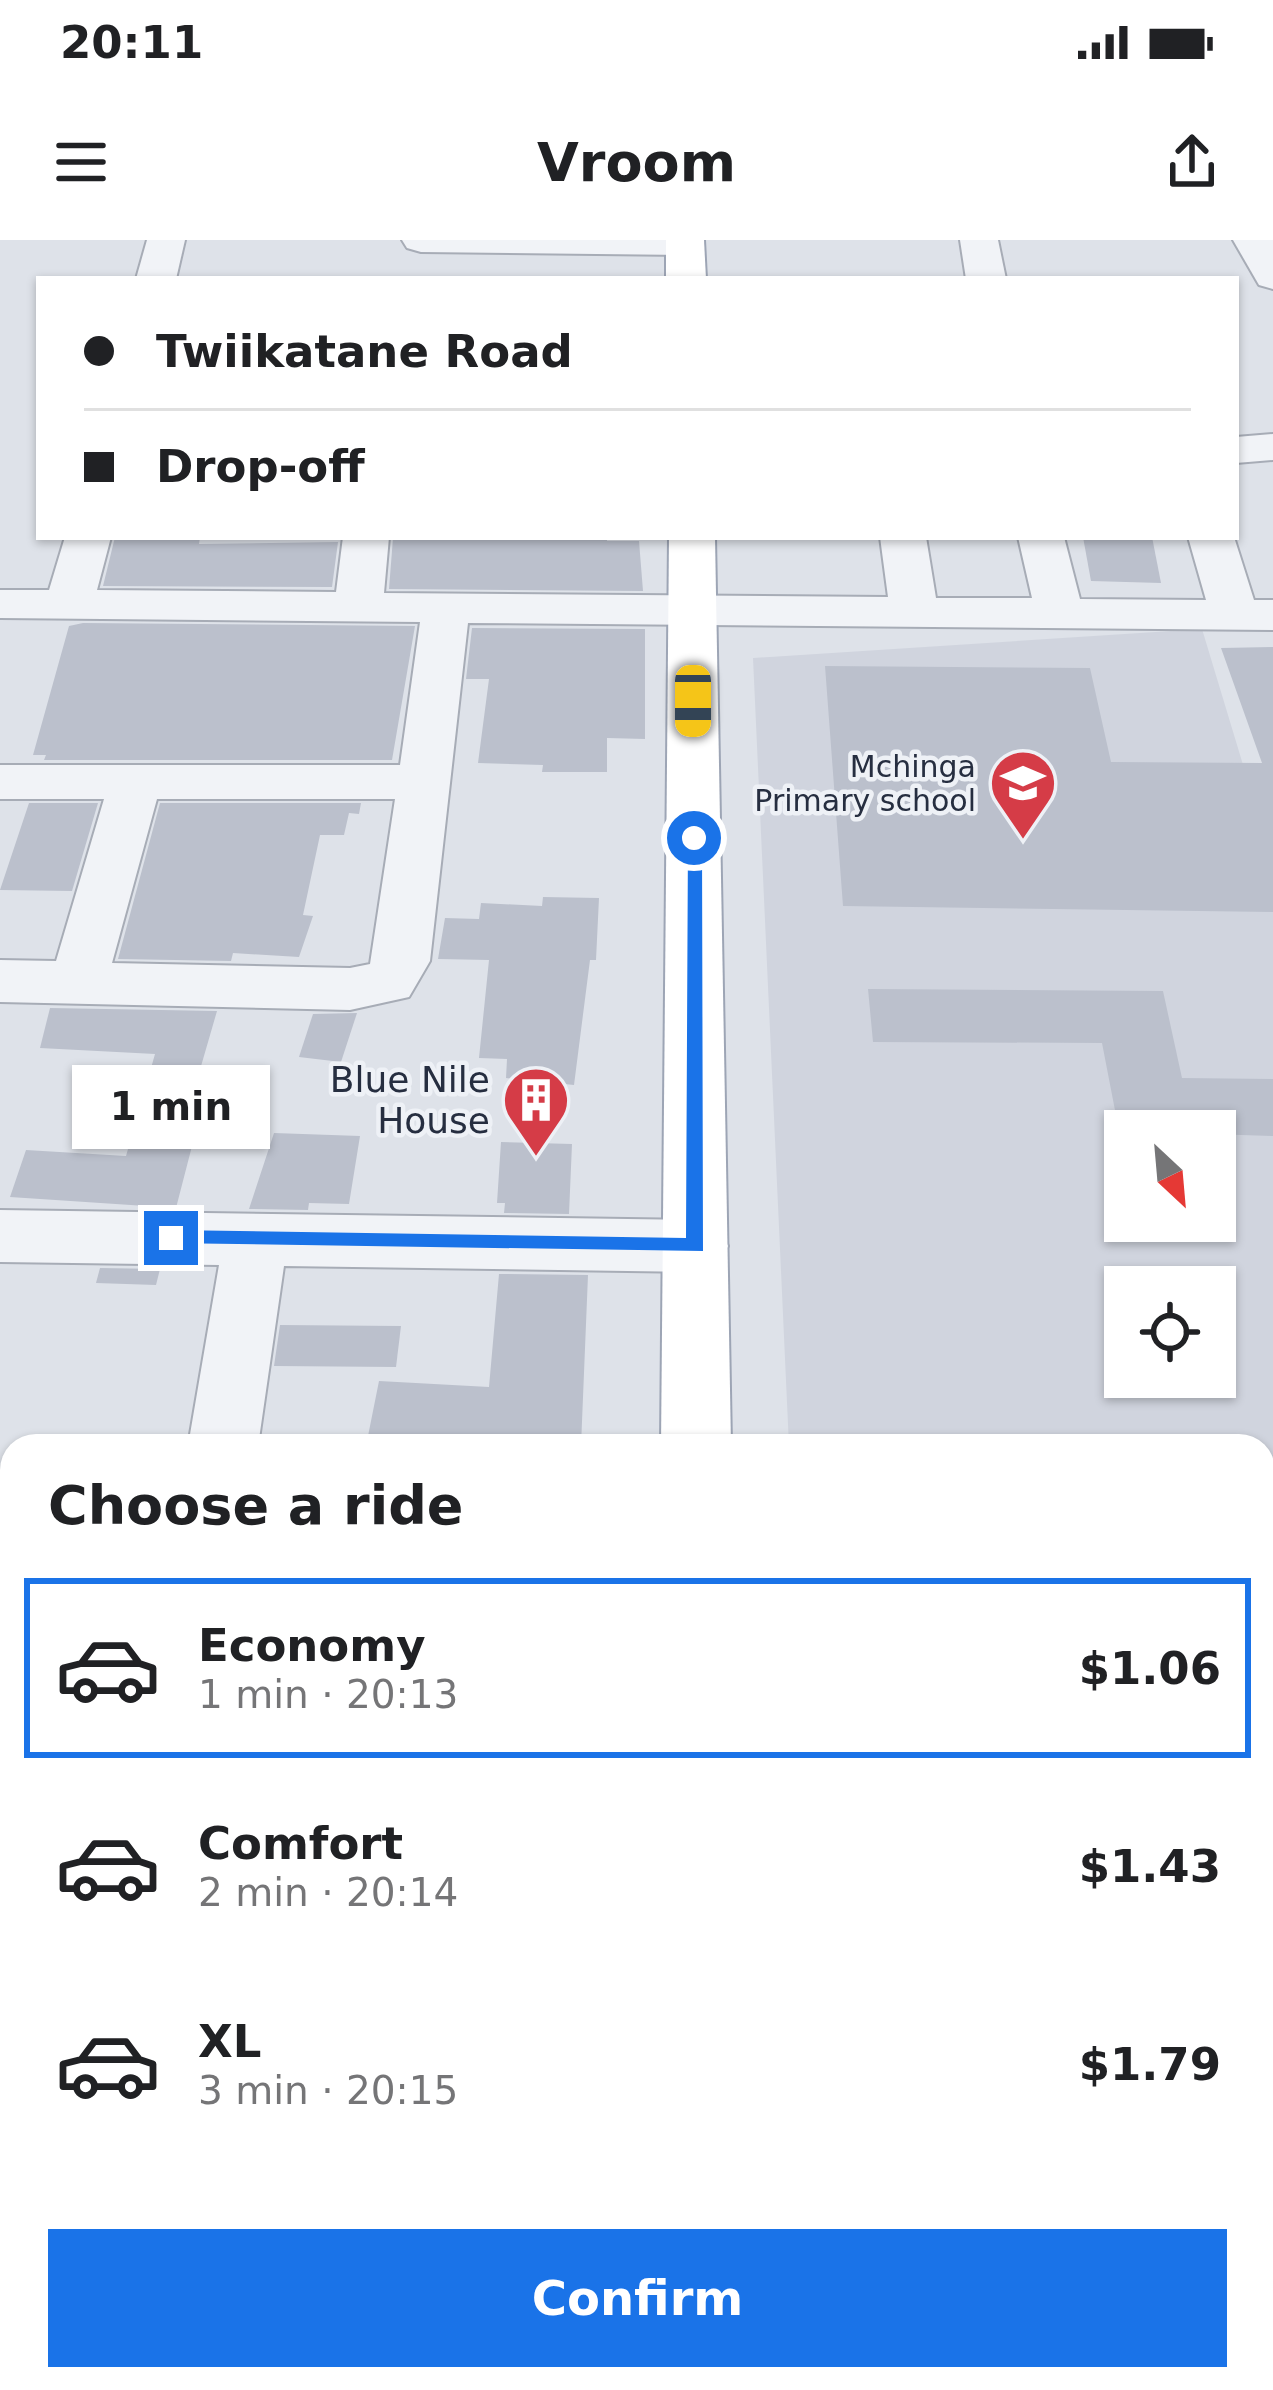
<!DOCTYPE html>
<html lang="en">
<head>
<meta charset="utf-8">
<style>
  :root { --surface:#fff; --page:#f2f2f2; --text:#202124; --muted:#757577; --line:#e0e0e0; --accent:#1a73e8 }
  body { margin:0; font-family:"DejaVu Sans",sans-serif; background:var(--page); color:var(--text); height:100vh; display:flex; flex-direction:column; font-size:45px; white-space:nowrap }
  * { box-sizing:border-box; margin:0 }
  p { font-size:39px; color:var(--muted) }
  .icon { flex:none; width:66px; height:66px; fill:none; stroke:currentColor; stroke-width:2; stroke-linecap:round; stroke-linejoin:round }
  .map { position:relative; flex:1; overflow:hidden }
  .side { position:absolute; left:0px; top:1194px; width:1275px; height:957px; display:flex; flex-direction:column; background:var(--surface); border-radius:36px 36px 0 0; box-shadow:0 3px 9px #0004 }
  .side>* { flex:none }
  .guide { position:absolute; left:36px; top:36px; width:1203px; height:264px; border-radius:0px; box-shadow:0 3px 9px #0004; display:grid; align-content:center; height:264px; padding:0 48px; background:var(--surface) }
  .needle { width:78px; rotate:154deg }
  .controls { position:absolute; left:1104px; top:870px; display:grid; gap:24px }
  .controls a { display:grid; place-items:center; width:132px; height:132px; border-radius:0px; background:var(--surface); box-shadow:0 3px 9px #0004; font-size:60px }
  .end { position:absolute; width:54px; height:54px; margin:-27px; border:15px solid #1a73e8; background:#fff; box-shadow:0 0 0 6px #fff }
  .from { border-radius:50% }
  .bubble { position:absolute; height:84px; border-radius:0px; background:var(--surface); box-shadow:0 3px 9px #0004; font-size:39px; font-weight:700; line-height:84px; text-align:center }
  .car { position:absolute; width:36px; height:72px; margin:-36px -18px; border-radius:15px; box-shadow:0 0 9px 3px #0007; background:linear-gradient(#f5c518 24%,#345 0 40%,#f5c518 0 76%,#345 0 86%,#f5c518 0) }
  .guide b { display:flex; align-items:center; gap:42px; height:114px; font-size:45px }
  .guide b+b { border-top:3px solid var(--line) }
  .guide i { width:30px; height:30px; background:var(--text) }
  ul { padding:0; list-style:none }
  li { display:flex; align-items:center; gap:36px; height:180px; margin:0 24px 18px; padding:0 24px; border:6px solid transparent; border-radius:0px }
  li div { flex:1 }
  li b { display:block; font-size:45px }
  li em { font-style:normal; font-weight:700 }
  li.current { border-color:var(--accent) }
  li>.icon { width:108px; height:108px; stroke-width:1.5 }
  h2 { padding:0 48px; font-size:54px; line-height:144px }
  .primary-button { display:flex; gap:24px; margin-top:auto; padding:24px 48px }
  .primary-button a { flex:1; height:138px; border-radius:0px; background:var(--accent); color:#fff; font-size:48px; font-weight:700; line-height:138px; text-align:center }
  .status { display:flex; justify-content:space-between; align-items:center; height:84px; padding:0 60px; background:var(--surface); direction:ltr }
  .status svg { height:33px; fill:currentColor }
  header { display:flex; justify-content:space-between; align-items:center; height:156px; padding:0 48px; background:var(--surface); font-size:54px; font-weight:700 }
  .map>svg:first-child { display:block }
</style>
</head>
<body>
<div class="status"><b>20:11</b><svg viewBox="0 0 49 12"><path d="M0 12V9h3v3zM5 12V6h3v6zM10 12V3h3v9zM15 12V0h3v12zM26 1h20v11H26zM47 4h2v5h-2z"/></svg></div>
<header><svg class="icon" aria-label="menu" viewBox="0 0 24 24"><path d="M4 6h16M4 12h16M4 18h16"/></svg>Vroom<svg class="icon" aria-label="share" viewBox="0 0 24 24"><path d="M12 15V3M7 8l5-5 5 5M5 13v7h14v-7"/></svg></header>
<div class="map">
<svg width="1273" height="2150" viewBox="0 0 1273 2150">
  <rect width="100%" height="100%" fill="#dee2e9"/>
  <path fill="#d0d4de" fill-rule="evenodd" d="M1202,389L1273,624V1225L1263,1226V1206H789L753,418ZM1125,891H1215V981H1125ZM1125,1047H1215V1137H1125Z"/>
  <g fill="#bbc0cc">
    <path d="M115,297H200L199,304L338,302L332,347L103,346Z"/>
    <path d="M607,297V301H639L643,351L389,349L393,298Z"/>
    <path d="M1083,297H1152L1161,343L1091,341Z"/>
    <path d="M83,383L415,386L392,520H44L46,515H33L69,386Z"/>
    <path d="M472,388L645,389V499L607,498V532H542L543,525L478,523L489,439H466Z"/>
    <path d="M1273,407V672L843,666L825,426L1090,428L1111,522L1262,523L1221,408Z"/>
    <path d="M29,563H98L72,651L0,650Z"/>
    <path d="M160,563H361L359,574L349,573L344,595H320L303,675L313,676L299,717L233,713L231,721L118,719Z"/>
    <path d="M543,657L599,658L596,720H590L574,845L506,838L507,819L479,818L489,720L438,719L445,678L479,679L481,663L542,666Z"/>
    <path d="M868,749L1163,751L1182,838L1273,839V896L1119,891L1102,803L873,802Z"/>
    <path d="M50,768L217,771L195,847L207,848L176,968L10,957L26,910L126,916L155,814L40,808Z"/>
    <path d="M357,773L341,822L299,817L313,774Z"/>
    <path d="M274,893L360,896L349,964L309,963L308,970L249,969Z"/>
    <path d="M501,902L572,904L569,974L504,973L505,963H497Z"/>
    <path d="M100,1028L160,1029L156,1045L96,1043Z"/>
    <path d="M499,1034L588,1035L581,1206H366L379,1141L489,1147Z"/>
    <path d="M280,1085L401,1086L396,1127L274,1126Z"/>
  </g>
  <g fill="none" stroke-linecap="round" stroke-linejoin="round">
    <g stroke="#a7acb6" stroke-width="4">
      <g id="minor">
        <path d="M147,0H185L176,39H136Z"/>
        <path d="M402,0H702L704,3L699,11L685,15L421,12L407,8Z"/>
        <path d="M960,0H998L1006,39H966Z"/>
        <path d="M1233,0H1273V49L1259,45Z"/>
        <path d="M1273,194V220L1236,223V197Z"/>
        <path d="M65,297H111L97,350L336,352L343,297H389L384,353L888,357L880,297H926L936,358H1032L1018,297H1064L1080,359L1206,360L1188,297H1234L1254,360H1273V390L468,383L430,721L409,757L350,770L0,762V720L56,721L104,559H0V525H400L420,382L0,378V350H49ZM157,559H395L370,724L350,728L112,723Z"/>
        <path d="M0,970L696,980L719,988L728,1006L719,1024L696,1032L284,1026L258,1206H188L219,1025L0,1022Z"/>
        <rect x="0" y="1265" width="12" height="64"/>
        <rect x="0" y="1660" width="12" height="82"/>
        <path d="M1263,1778L1273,1782V1869L1263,1864Z"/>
        <path d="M306,2139H398V2150H304Z"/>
      </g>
    </g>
    <g stroke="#9da5b5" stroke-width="4">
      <g id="major">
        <path d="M666,0H704L706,39H666Z"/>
        <path d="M669,297H715L731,1206H661Z"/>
        <path d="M654,2139H746L747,2150H653Z"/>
      </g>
    </g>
    <use href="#minor" fill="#f1f3f7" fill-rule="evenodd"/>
    <use href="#major" fill="#fff" fill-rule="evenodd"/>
  </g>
  <path fill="#1a73e8" d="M688,594L702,598L703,1011L164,1003V992L171,990L686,998Z"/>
  <defs>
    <g id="school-pin" transform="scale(3.45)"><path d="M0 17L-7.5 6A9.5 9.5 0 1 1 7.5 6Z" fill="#d53c47" stroke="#eef1f6"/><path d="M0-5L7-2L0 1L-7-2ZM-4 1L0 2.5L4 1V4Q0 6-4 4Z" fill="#fff"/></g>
    <g id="building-pin" transform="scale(3.45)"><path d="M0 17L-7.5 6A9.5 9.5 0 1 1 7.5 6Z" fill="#d53c47" stroke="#eef1f6"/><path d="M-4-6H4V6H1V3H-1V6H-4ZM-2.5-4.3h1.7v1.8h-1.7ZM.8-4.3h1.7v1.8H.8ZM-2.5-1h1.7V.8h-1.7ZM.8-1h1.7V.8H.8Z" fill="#fff"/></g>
  </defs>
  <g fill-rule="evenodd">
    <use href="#school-pin" x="1023" y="543"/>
    <use href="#building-pin" x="536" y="860"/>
  </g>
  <g text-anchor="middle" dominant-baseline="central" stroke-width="9" stroke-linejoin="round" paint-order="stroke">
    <g font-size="30" fill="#262e40" stroke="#eef1f6" text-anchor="end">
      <text x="976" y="526">Mchinga<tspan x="976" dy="34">Primary school</tspan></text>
    </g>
    <g font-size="36" fill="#262e40" stroke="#eef1f6" text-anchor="end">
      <text x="490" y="839">Blue Nile<tspan x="490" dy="41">House</tspan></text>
    </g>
  </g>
</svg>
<div class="controls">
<a><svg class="needle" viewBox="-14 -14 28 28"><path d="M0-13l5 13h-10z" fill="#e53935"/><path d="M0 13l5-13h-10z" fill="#757577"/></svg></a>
<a><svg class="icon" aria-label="locate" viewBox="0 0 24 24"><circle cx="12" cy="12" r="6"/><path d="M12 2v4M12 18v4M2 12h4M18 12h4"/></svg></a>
</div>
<i class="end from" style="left:694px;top:598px"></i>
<i class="end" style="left:171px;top:998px"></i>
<div class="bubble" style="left:72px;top:825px;width:198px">1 min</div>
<i class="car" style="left:693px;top:461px;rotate:180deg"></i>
<div class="guide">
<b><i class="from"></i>Twiikatane Road</b>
<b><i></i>Drop-off</b>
</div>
<section class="side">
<h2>Choose a ride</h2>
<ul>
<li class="current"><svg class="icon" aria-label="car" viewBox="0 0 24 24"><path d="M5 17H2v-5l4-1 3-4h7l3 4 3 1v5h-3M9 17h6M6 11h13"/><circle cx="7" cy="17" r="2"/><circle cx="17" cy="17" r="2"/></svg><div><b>Economy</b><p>1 min · 20:13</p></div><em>$1.06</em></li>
<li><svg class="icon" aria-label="car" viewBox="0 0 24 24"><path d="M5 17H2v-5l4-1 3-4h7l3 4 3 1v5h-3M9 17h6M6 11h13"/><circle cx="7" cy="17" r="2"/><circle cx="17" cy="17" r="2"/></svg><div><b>Comfort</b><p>2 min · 20:14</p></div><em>$1.43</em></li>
<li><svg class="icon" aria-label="car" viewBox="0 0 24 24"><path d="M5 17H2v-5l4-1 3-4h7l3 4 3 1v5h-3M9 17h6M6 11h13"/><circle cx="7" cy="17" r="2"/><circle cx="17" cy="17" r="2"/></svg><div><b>XL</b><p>3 min · 20:15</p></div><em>$1.79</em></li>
</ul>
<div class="primary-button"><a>Confirm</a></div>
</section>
</div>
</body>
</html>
